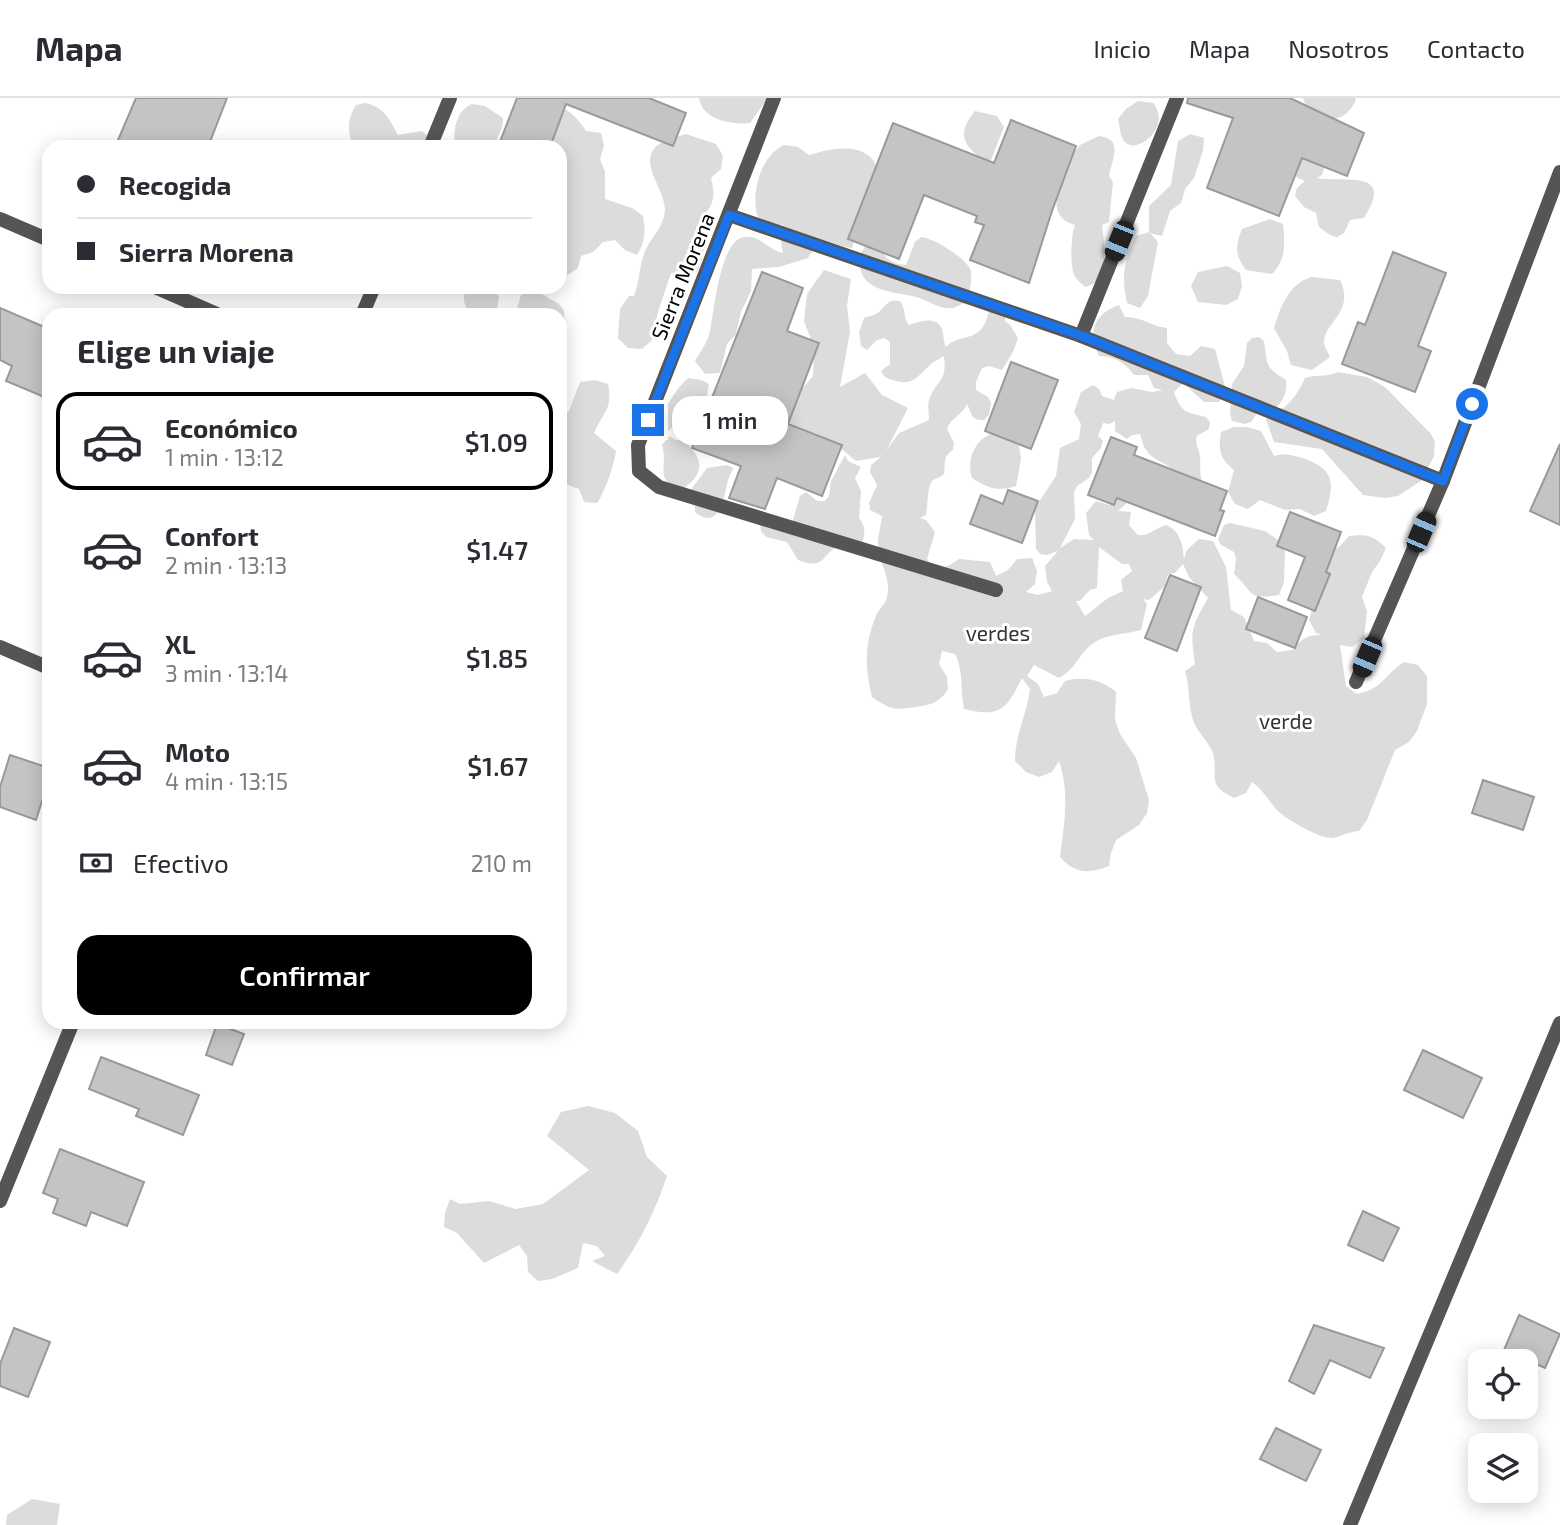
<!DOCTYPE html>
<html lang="es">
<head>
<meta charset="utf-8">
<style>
  :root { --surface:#fff; --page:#f7f7f7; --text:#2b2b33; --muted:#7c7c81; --line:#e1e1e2; --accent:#000 }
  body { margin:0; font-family:"Exo 2",sans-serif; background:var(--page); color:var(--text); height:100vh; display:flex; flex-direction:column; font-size:26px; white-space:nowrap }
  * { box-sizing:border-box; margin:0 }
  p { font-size:23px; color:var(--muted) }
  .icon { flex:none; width:38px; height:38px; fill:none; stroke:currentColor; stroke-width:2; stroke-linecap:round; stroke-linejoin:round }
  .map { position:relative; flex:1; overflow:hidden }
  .details { position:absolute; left:42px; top:210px; width:525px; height:721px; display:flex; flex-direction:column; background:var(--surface); border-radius:21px; box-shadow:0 4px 18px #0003 }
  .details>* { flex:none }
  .banner { position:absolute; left:42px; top:42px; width:525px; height:154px; border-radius:21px; box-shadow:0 4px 18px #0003; display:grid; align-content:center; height:154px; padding:0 35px; background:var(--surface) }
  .controls { position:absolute; left:1468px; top:1251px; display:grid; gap:14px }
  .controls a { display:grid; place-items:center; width:70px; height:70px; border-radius:14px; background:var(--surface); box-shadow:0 4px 18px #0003; font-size:35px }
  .end { position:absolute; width:32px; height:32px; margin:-16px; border:9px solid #1a73e8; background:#fff; box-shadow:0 0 0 4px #fff }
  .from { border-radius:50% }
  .bubble { position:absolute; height:49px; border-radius:21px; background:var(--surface); box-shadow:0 4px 18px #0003; font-size:23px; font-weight:600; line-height:49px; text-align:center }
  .car { position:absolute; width:21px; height:42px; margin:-21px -10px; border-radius:9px; box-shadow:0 0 5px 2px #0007; background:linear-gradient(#222 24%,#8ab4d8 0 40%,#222 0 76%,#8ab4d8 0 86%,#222 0) }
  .banner b { display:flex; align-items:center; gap:24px; height:66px; font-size:26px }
  .banner b+b { border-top:2px solid var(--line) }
  .banner i { width:18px; height:18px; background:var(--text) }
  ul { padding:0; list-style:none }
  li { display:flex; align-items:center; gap:21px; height:98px; margin:0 14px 10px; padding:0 21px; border:4px solid transparent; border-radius:21px }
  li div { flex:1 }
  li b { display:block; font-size:26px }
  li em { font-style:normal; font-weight:600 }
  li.on { border-color:var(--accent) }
  li>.icon { width:63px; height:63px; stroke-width:1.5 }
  h2 { padding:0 35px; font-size:32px; line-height:84px }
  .pay { display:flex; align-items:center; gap:18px; height:77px; padding:0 35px; font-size:26px }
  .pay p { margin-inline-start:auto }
  .cta { display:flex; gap:14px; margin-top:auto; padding:14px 35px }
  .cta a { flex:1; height:80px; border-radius:21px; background:var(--accent); color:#fff; font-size:28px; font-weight:600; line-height:80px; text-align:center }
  header { display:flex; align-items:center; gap:42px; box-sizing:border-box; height:98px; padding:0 35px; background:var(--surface); border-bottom:2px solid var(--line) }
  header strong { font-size:33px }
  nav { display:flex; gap:38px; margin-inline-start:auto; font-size:24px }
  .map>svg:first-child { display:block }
</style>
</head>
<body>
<header>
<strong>Mapa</strong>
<nav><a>Inicio</a><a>Mapa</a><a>Nosotros</a><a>Contacto</a></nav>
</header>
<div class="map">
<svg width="1560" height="1427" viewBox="0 0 1560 1427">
  <rect width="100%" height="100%" fill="#fff"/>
  <g fill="#dcdcdc" fill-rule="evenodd">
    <path d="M699,0H768L750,25C732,27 702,22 699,0Z"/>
    <path d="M1303,0H1355L1356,2C1349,16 1342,21 1327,21L1324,71L1322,77L1317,80C1344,85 1396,70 1364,120L1350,122L1344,135L1337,139L1330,137L1319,129L1316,115L1304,109L1295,98L1297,90L1305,83L1290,76L1310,19Z"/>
    <path d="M1138,3L1153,5C1173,28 1136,59 1124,43C1120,38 1120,28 1118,21L1126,11Z"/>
    <path d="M365,5C384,9 389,20 398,37L422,33L432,42L435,49H359L352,45C347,30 348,20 356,7Z"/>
    <path d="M553,5C568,11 577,19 586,33L601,35L604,48L600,61L605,74V101L632,110L643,118C646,134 645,144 637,157L625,152L615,142L603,144L593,154L581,158L578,170L566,178L560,177L561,54C560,51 557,48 555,45C547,33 551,18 553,5Z"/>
    <path d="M472,6L485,8L503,20C504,31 496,38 495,49H456C452,34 456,12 472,6Z"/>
    <path d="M975,13L997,18L1004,29L991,62L984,63C963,46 956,37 975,13Z"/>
    <path d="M686,36L716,46L723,58L721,71L711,80C715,97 715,105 703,118C705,139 706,155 697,174L685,179L671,175L658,214L652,242L642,251L628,250L618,240L620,211L629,198H634C640,183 639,166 646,151C653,138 663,129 665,113C666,91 634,61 661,45C668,41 678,39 686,36Z"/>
    <path d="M1190,36L1204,40L1203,53L1194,80L1185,91L1181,105L1170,113L1162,138L1150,135L1158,144L1148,198L1140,210L1127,205C1121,176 1124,165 1136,138L1149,134V108L1171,87L1178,43Z"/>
    <path d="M1099,38C1125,41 1111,63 1109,78L1113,84L1109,124L1102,127C1104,145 1111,184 1085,189C1082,186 1078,183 1076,180C1069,172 1071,137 1075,127C1039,118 1065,74 1075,53L1080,47Z"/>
    <path d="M784,47L798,49L809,57C832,50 867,42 878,71L852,150C840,149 830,142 819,142L808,160L779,169L752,171L751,193L741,214L736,236L727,246L720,275L705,276L695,263C700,254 708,244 710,233C714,214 720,142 744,139C761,137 768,152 783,155L781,144L783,125L779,131L760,124C748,102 760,57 784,47Z"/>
    <path d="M1270,121L1283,126C1285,146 1286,162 1272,176L1246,172C1235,158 1235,148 1242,131Z"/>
    <path d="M921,139C932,139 970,162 971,174C972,183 969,194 968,203C963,205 957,209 953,210C940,212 928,202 916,199C897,194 860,194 860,166C860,158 861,153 867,146L879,147C886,162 890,165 906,167L915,144Z"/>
    <path d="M1227,168L1240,175L1242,188L1238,201L1226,207L1198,204L1191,188L1198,174Z"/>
    <path d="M824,172L851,181L847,208L850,234L840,289L865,275L882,297L908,310L886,353L899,335L929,322C929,315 927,306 930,299C939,280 947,282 944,258C940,261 934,263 930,267C913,283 910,290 885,279L881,273L890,266V244L884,240L877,242L867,252L861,248L859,234L864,220C868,218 872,218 876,216C886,210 886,200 900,203C906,211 903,220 909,227C919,224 936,217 942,231C944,237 943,243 946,249C957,237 972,243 982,230C987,224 989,211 992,203L1005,208V223L1010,227L1018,240L1013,254L1002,272L989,268L982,270L976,284V292L988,299L991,305L989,317L984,322C970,323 972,315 967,306C963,317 950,320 947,331L954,345L953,352C942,359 946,365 944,376C941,379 937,380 933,382C927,387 928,408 926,417L920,420L926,422L935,434L927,461L935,473L948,468L959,461L990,464L996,478L1008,472L1017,461L1032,460L1037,473L1035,486L1026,494L1038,497L1052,493L1047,484L1045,468L1058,453L1047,457L1040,456L1036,451L1035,410L1056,378L1060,350L1079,341L1081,326L1074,314L1081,294L1093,287L1099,291L1102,298L1114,302L1117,294L1131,290L1152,294L1163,292L1154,290L1148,277H1134C1124,264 1116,259 1099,258C1087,233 1094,216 1119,207L1125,219C1143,219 1150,228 1167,230V245L1176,256L1190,258L1201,248L1215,251L1226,292L1219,304H1204L1183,285L1174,294C1181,315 1186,314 1206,319L1210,324L1209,331L1197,338C1194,347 1200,351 1200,360C1201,369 1199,374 1202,383L1180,421L1174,423L1167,421L1168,406L1176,377C1169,364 1154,364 1146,352C1143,348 1142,341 1140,336L1132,337L1127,341L1115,333V323L1109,326L1103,325L1098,338L1103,343L1101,350L1092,360V374L1089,380L1077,388L1074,394L1075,421L1060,450L1074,441L1094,442L1089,437L1086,415L1096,403L1109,407L1116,405L1123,391L1128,404L1118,413L1131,414L1129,427L1138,437H1145L1165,427C1180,431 1183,447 1184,461L1187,452L1199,441L1213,443L1226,469L1231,512L1244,519L1254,543L1267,545L1277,554L1292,552C1301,541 1308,536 1322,537L1316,535L1309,522L1327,456L1340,448L1349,438C1366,436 1374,437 1386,450L1380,463L1372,474L1362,499L1367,513L1364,540L1352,549L1340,547L1346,588L1357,596C1384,590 1383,578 1404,564L1418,567L1427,578V606L1417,633L1409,644L1395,652L1367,722L1359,733C1347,734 1340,739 1332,740C1320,741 1286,721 1278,713C1268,703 1264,692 1252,684L1246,695L1234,700C1205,686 1219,679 1213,655C1209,644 1197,634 1193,622C1188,607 1190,589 1185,573L1195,566C1190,532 1191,530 1208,500L1189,479L1183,466L1175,475L1168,476L1164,489L1149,502L1143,501L1147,506L1141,532C1124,537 1106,535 1091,547C1077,558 1078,569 1059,580L1034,567L1027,578L1038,586L1044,599L1057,595L1065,583C1083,578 1101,581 1116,594L1115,622L1120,636L1136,660L1149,702L1147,715L1139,727L1116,742L1111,755L1109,768C1089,776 1075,776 1060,759C1064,728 1070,694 1059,663L1052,674L1039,679L1026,674L1015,663C1015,637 1027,616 1030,591L1022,580C1007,610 1001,620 964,611C960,591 964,574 955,556L942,553L939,566L947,579L948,592C938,605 931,607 915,609C893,612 891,612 872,599C865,570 864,547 876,518C878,511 886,506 887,499C892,480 878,464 878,445C878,437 881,427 882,418L870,412L869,405L877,387L870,374L871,367L881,359L856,363C838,348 819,331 794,332L777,369L768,300L795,299L813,278L814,250L804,223L807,196ZM1099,449L1122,466H1129L1132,473L1121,482L1123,493L1108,500L1085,518L1076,503H1080L1090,492L1097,490Z"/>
    <path d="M1312,179L1340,182C1355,213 1326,223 1324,243C1324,249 1328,254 1330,259L1312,272L1291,267L1287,253L1274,230C1280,209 1290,184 1312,179Z"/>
    <path d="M466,189H493L499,199L496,217H470C464,206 462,202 466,189Z"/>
    <path d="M535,192L559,206L564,213L566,242L564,250L560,253V217H515L521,197Z"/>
    <path d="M1259,239L1264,243C1268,268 1264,268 1286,282C1287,297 1283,303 1273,313L1259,312L1251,324L1245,326L1232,323L1230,316L1232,286L1244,268L1247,245L1252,240Z"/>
    <path d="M1338,274L1367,279L1385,289L1431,336L1435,344L1434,358L1421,383L1398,398L1385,400L1363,397L1322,351L1274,344L1266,321C1285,312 1296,300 1305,280C1317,276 1325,280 1338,274Z"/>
    <path d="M688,280L702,282L709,286L705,307L695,316L689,335L682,338L678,333L671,330L666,335L660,333C661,314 674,293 688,280Z"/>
    <path d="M595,282L608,286C613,312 603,314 594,335L616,353C614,367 605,394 597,405L584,404L579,391L560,384V319L569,313L580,284Z"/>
    <path d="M1234,329H1247L1261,333L1274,358C1286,355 1290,357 1302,360C1332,370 1336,382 1326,413L1314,418L1300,411L1285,412L1260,402L1248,411L1235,406L1228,394L1234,372C1220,361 1218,352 1221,334Z"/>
    <path d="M994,335L1019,348L1021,361L1016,388C997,394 988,390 972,380C966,362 975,340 994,335Z"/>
    <path d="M669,338L676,342H683C701,358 708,373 684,390C652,385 669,369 662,347Z"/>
    <path d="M845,357L848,363L861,369L855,380L861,393L859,420C866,428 865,436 862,446C854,447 845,447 838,449C821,455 827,473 798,462L787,444L766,439L761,433L760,418L792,425L800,398L806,394L817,403H825L829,398L831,383Z"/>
    <path d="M727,367L733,370C731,376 728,380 727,386C724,402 718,433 695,414V399L690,393L707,370Z"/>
    <path d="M1230,425L1265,433L1282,445L1285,451L1284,484L1279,497C1246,502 1255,495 1234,476L1236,461L1234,454L1221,447L1218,441L1224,427Z"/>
    <path d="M588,1008L615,1015L638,1033L647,1059L667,1078C655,1114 639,1146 617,1176L592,1163L605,1158L597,1148L583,1145L578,1170L552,1181L538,1183L528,1174L527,1158L519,1147L484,1165L457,1135L444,1129L445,1115L450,1101L460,1106L489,1103L516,1111L543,1106L589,1072L547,1038L561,1014Z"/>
    <path d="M32,1401L60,1406L57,1427H6L7,1417Z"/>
  </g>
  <g fill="#c4c4c4" stroke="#999" stroke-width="2">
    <path d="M136,0H227L208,49H115Z"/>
    <path d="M517,0H649L686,15L673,48L566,6L550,49H498Z"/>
    <path d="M1188,0H1290L1364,35L1347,78L1302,60L1279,118L1207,90L1233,20L1187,5Z"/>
    <path d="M1011,22L1076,48L1052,113L1029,185L970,162L984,127L975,124L977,118L924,97L899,161L848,141L893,25L994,65Z"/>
    <path d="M1393,154L1446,175L1418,248L1431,253L1415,294L1342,266L1358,224L1365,227Z"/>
    <path d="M762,174L803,190L787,233L819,245L788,326L842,347L822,398L777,380L765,411L729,400L741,368L692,350Z"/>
    <path d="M0,210L49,231V301L6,283L12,268L0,262Z"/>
    <path d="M1011,264L1058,282L1031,351L985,333Z"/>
    <path d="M1111,339L1137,349L1134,357L1227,393L1220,412L1224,413L1215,438L1117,400L1114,407L1088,397Z"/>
    <path d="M1560,346V427L1530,413Z"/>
    <path d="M1008,392L1038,403L1022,445L970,426L981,397L1003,406Z"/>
    <path d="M1290,414L1341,434L1326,474L1330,476L1315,513L1288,502L1305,459L1277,448Z"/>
    <path d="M1170,477L1201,489L1177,553L1145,540Z"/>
    <path d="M1258,499L1307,519L1295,550L1246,531Z"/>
    <path d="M10,657L49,670V681L36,722L0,709V689Z"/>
    <path d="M1483,682L1534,699L1523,732L1472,715Z"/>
    <path d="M217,926L244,936L232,967L206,957Z"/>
    <path d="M1423,952L1482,980L1463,1020L1404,992Z"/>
    <path d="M101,959L199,997L183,1037L136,1018L139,1011L89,991Z"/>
    <path d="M60,1051L144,1084L127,1128L91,1114L86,1128L53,1115L58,1101L43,1095Z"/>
    <path d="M1363,1113L1399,1130L1383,1163L1348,1147Z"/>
    <path d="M1519,1217L1560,1236L1545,1270L1504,1252Z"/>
    <path d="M1314,1227L1384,1250L1370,1280L1330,1262L1314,1296L1289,1283Z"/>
    <path d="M14,1230L50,1244L28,1299L0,1288V1266Z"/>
    <path d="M1276,1330L1321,1352L1306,1383L1260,1361Z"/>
  </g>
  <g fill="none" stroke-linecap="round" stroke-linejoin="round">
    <path stroke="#555" stroke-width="14" d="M639,373L659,389L996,492"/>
    <g stroke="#555" stroke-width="14">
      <path d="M430,49L450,0"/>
      <path d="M729,117L1081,238L1443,383"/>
      <path d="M0,121L49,142"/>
      <path d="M155,189L219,217"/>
      <path d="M362,217L374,189"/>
      <path d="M1081,238L1177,0"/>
      <path d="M639,373L638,347L774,0"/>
      <path d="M0,549L49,570"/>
      <path d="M1356,584L1443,383L1560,74"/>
      <path d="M0,1103L73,924"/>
      <path d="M1350,1427L1560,925"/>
    </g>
  </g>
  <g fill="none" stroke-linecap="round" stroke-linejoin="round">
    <path stroke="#1a73e8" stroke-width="9" d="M648,322L729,117L1082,238L1443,383L1472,306"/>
  </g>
  <g text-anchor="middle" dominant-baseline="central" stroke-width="6" stroke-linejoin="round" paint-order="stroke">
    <g font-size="21" fill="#000" stroke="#fff">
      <text transform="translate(682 178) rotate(-68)">Sierra Morena</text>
    </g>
    <g font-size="21" fill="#333" stroke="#fff">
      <text x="998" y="534">verdes</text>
      <text x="1286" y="622">verde</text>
    </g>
  </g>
</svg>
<div class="controls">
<a><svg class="icon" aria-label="locate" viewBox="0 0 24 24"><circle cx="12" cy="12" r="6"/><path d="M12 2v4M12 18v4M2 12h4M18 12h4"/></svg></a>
<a><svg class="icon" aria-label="layers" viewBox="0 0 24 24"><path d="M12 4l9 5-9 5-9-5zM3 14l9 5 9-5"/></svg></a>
</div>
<i class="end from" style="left:1472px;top:306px"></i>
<i class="end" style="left:648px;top:322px"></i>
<div class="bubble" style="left:672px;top:298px;width:116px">1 min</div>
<i class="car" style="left:1119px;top:143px;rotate:202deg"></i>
<i class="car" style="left:1421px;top:434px;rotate:23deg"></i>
<i class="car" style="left:1367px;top:559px;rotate:203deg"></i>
<div class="banner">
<b><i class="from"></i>Recogida</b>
<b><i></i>Sierra Morena</b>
</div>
<section class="details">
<h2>Elige un viaje</h2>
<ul>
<li class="on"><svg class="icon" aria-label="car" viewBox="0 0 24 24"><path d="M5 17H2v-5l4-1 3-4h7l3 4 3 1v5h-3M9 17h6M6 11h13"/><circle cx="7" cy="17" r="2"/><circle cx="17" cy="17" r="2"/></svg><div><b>Económico</b><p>1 min · 13:12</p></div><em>$1.09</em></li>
<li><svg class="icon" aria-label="car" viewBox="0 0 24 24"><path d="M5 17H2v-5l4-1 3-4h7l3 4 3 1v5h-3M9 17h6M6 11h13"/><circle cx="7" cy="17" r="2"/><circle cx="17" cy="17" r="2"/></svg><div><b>Confort</b><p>2 min · 13:13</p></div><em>$1.47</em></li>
<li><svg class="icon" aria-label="car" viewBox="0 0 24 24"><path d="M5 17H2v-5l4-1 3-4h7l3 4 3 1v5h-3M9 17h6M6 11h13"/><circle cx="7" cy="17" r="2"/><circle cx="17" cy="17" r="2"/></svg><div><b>XL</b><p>3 min · 13:14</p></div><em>$1.85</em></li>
<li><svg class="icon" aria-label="car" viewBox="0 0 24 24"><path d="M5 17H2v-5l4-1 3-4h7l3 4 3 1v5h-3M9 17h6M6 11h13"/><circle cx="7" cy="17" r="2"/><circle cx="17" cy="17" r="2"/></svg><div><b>Moto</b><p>4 min · 13:15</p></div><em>$1.67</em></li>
</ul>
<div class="pay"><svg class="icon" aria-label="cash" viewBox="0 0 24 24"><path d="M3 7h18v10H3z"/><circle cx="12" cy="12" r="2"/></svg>Efectivo<p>210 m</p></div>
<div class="cta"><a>Confirmar</a></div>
</section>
</div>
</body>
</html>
